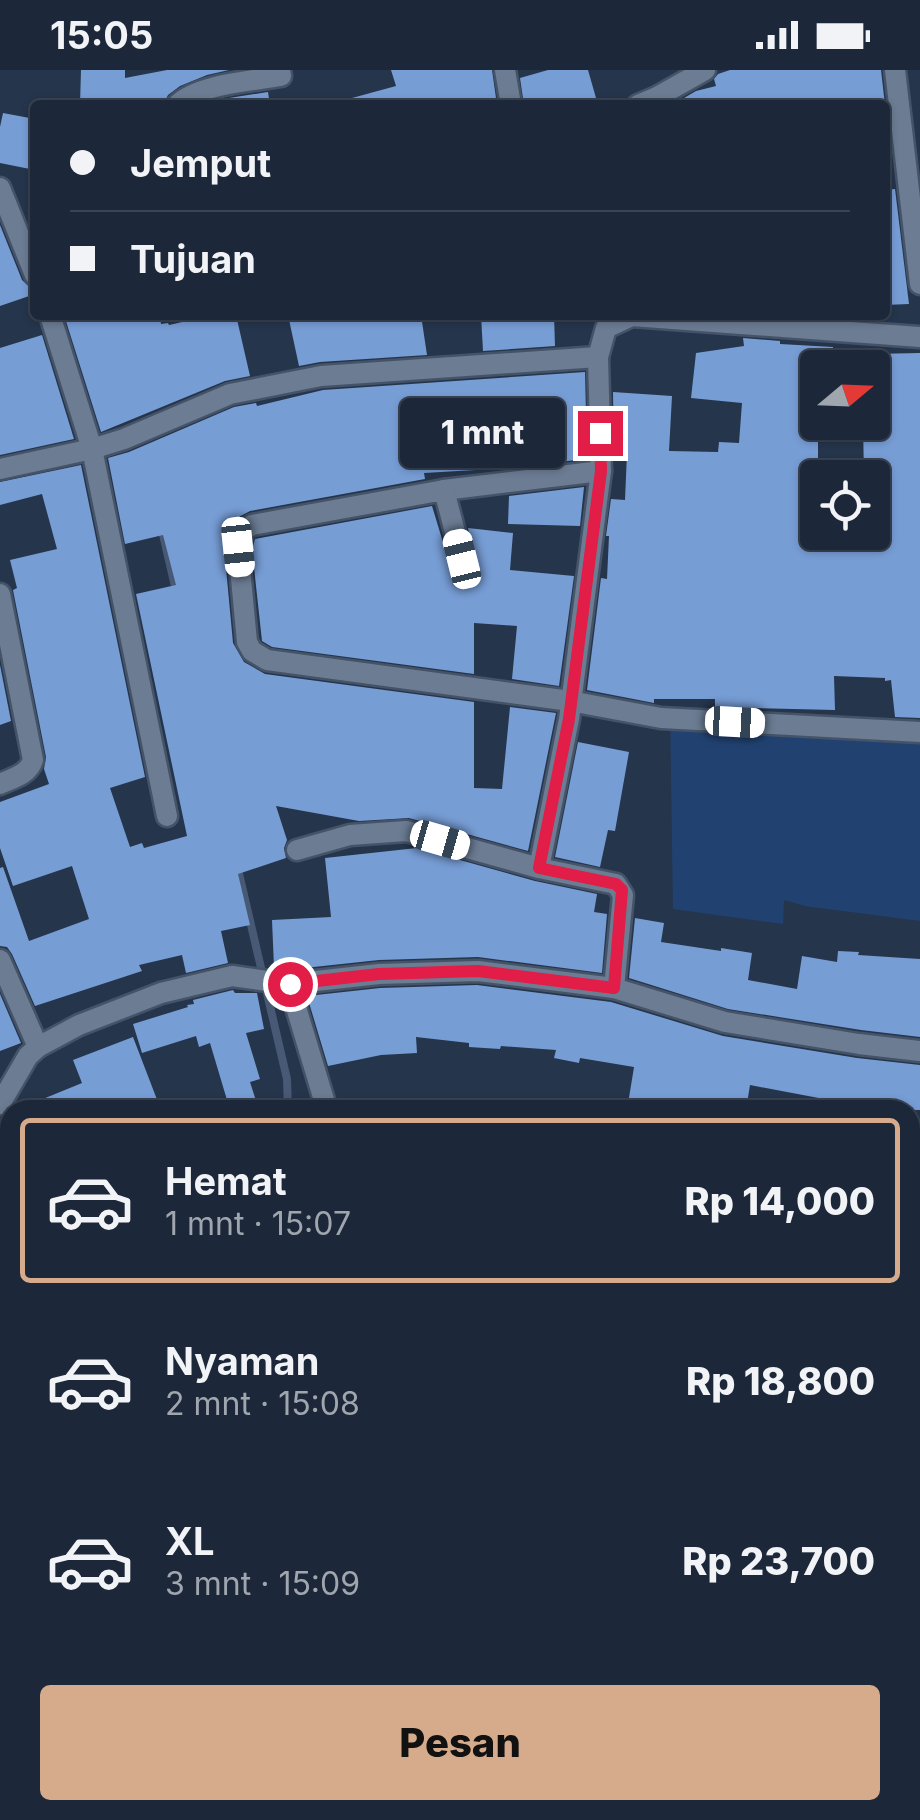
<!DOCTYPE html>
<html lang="id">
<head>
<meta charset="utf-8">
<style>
  :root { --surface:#1c2839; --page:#253041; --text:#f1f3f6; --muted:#a0a6ae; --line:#3a4453; --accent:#d6ab8b }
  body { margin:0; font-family:Inter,sans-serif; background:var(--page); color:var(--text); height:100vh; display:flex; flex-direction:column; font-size:38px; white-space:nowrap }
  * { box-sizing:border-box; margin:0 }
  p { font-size:32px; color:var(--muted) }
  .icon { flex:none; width:55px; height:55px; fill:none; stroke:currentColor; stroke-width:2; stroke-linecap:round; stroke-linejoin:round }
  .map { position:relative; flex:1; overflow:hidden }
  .details { position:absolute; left:0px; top:1030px; width:920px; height:720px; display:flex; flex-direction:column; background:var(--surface); border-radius:30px 30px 0 0; box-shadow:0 2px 8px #0004,0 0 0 2px var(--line) }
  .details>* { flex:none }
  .banner { position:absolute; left:30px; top:30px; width:860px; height:220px; border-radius:10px; box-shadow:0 2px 8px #0004,0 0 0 2px var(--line); display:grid; align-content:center; height:220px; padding:0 40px; background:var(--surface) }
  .needle { width:65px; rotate:71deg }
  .fabs { position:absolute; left:800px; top:280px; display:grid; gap:20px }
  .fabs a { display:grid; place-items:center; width:90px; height:90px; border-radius:10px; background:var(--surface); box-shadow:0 2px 8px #0004,0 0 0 2px var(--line); font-size:50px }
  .end { position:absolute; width:45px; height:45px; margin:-22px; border:12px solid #e11d48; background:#fff; box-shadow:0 0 0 5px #fff }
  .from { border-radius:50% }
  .bubble { position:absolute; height:70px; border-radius:10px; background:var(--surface); box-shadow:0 2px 8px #0004,0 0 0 2px var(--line); font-size:32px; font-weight:800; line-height:70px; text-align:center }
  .car { position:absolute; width:30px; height:60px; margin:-30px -15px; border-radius:12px; box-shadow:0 0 8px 2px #0007; background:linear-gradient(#fff 24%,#345 0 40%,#fff 0 76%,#345 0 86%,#fff 0) }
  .banner b { display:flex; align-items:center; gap:35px; height:95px; font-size:38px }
  .banner b+b { border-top:2px solid var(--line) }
  .banner i { width:25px; height:25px; background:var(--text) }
  ul { padding:18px 0 0; list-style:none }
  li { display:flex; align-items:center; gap:30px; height:165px; margin:0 20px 15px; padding:0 20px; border:5px solid transparent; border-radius:10px }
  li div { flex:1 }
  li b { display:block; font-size:38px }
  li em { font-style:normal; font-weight:800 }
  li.selected { border-color:var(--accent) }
  li>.icon { width:90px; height:90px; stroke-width:1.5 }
  .primary-button { display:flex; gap:20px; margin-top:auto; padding:20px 40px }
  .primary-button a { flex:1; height:115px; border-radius:10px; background:var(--accent); color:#111; font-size:40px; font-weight:800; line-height:115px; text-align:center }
  .status { display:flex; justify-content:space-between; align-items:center; height:70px; padding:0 50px; background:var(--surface); direction:ltr }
  .status svg { height:28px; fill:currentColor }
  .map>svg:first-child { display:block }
</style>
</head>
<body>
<div class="status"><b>15:05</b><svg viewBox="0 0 49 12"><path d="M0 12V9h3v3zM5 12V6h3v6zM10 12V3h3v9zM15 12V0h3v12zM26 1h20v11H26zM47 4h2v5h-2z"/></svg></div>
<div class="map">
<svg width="920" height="1750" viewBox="0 0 920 1750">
  <rect width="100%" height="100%" fill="#25354c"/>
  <path fill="#214271" d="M670,638L920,650V851L805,836L784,830L783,854L673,839Z"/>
  <g fill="#011739" stroke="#475974" stroke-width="2.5">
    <path d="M910,1452H920V1750H481L479,1740H910Z"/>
    <path d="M0,1635L10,1645V1740H98L107,1750H0Z"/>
    <path d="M292,1740H389L392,1750H295Z"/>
  </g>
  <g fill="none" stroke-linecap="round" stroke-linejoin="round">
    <g stroke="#475974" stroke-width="8">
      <path d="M161,456L177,525"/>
      <path d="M237,795L287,1009L288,1040"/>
    </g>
  </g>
  <g fill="#779dd5">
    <path d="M81,0H125V8L167,0H229L207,5L180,16L168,25L163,35H80Z"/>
    <path d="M391,0H492L497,35H353L352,28L396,16Z"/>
    <path d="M548,0H588L598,35H524L520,8Z"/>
    <path d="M730,0H881L885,35H672L696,21L716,16L714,9L718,4Z"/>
    <path d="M268,22L270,35H203L229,28Z"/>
    <path d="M3,43L35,49V100L0,93V57Z"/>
    <path d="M895,119L909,234L885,235V120Z"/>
    <path d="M0,155L22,210L35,222V224L0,236Z"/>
    <path d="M64,245H160L161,254L168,253L169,255L213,245H236L250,306L225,311L101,362Z"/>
    <path d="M288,245H421L427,285L320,292L299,296Z"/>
    <path d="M481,245H554L555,276L483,281Z"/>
    <path d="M42,265L74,369L0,385V278Z"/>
    <path d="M743,268L780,271V274L833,277L832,298H818V418H813L812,462H872V408H864L863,352H872V284L920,283V648L895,647L891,610L885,611V608L834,606L835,640L715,637V629H654V633L587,620L601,508L607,509L609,466H606L611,429L625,430L627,383L614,384L613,322L672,326L669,381L718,382L719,372L739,373L742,333L691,328L696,283L744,276Z"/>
    <path d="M585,302L587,387L584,389L510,398L424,403L425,409L250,441L237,448L232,454L224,477L233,573L244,592L265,604L474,632V718L502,719L510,637L556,643L528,781L409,748L359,751L276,736L287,770L284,778L286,788L238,804L250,855L221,861L228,893L186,903L182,885L139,895L142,901L35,936L12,884L7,877L0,876V798L3,797L29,871L89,849L72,796L13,816L0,778V732L49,714L44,699L46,687L13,520L17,518L10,490L57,479L42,424L0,435V412L81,395L145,707L110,718L130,777L142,773L144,778L187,766L136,524L176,515L163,465L125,474L108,388L129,382L234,337L256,333L257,336L323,320Z"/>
    <path d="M584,417L580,456L508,454L509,426Z"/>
    <path d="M432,436L449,492L457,502H464L471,499L475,492L468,458L513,463L510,500L574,506L559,616L512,609L517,556L474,553V604L272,577L262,571L252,479L255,469Z"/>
    <path d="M0,595L11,651L0,655Z"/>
    <path d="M578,672L629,682L615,761L608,760L600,797L555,787Z"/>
    <path d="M417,778L535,811L597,824L594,842L607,844L602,903L478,887L379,890L295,899V897H274L272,850L331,847L325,788Z"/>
    <path d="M635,848L664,853L661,872L721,881V878L752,883L748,910L797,919L802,886L837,892L838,881L859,882L858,885L920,889V967L861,960L728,939L629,908Z"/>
    <path d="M477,915L611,932L723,966L857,988L920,995V1040H843L845,1033L750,1015L746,1040H627L634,997L580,988L579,993L554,988L556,980L501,976L500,979L469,977V973L416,967L417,983L381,985L328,996L307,926L380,918Z"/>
    <path d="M233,920L235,923H257L264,959L246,963L260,1009L250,1012L259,1040H230L210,973L199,977L196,966L142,983L133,954L188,937L187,935L194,934L193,930Z"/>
    <path d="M0,924L21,973L0,981Z"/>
    <path d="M133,967L161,1040H16L82,1013L73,990Z"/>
  </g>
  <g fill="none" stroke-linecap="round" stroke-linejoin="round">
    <g stroke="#455368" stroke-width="25">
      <g id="minor">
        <path d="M505,0L511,35"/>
        <path d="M895,0L920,214"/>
        <path d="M177,35C198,14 252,11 281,6L280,0"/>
        <path d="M638,35L657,27L705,0"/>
        <path d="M0,118L35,205"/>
        <path d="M50,245L92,379L167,746"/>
        <path d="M0,399L92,379L124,369L230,324L321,306L598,287L606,258L632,246L920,267"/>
        <path d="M444,420L601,401"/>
        <path d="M462,489L444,420L252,455L244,460L238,477L247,572L252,581L267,590L570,631L661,648L920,662"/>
        <path d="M0,524L33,690C28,705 13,708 0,714"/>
        <path d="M297,780L350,765L406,761L539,798L616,814L623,825L614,918"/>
        <path d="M539,798L569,649L601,401L598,287"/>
        <path d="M0,890L38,977"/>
        <path d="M289,914L327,1040"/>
        <path d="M0,1034L28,986L38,977L79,955L161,923L232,906L289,914L379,904L478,901L614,918L725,952L859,974L920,981"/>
        <path d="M910,1127L920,1111"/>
      </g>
    </g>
    <use href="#minor" stroke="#6b7c93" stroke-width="20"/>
  </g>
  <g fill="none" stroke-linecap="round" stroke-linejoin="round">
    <path stroke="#e11d48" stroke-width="12" d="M290,914L379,904L478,901L614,918L622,820L616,814L539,798L569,649L601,401L600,363"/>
  </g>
</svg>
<div class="fabs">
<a><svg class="needle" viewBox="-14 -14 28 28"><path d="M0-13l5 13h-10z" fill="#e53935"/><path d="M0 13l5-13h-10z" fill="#a0a6ae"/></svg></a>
<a><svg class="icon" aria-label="locate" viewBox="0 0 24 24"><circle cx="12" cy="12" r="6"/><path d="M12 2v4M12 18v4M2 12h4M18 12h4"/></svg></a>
</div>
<i class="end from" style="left:290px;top:914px"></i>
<i class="end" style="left:600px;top:363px"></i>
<div class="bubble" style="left:400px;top:328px;width:165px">1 mnt</div>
<i class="car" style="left:238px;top:477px;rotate:174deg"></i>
<i class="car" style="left:462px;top:489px;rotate:346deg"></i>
<i class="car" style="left:735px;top:652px;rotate:93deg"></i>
<i class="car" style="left:440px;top:770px;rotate:106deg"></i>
<div class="banner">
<b><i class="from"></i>Jemput</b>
<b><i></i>Tujuan</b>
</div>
<section class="details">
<ul>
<li class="selected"><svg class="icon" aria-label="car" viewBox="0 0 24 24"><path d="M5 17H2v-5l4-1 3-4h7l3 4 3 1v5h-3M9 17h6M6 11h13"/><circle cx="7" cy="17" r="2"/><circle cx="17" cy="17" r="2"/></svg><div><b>Hemat</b><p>1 mnt · 15:07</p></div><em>Rp 14,000</em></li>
<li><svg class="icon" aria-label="car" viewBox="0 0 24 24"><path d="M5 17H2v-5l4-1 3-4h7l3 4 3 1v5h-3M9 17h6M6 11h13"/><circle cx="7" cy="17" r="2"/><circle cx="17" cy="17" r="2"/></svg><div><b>Nyaman</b><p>2 mnt · 15:08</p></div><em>Rp 18,800</em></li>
<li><svg class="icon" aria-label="car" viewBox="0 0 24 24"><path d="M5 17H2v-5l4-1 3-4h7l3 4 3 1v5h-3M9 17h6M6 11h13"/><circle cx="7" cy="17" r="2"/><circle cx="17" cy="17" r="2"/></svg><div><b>XL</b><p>3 mnt · 15:09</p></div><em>Rp 23,700</em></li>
</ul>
<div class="primary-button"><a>Pesan</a></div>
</section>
</div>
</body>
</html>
